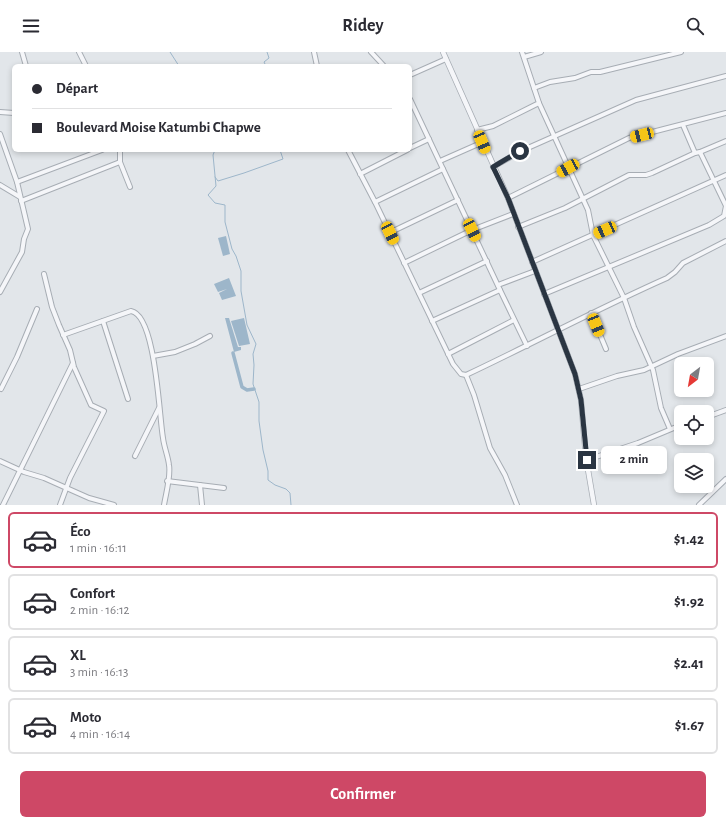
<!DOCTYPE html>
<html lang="fr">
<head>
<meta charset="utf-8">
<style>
  :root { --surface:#fff; --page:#f7f7f7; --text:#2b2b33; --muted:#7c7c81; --line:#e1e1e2; --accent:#ce4866 }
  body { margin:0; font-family:"Alegreya Sans",sans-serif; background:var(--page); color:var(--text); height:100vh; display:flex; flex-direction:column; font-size:15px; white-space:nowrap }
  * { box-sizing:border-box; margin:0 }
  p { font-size:13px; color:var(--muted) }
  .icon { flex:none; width:22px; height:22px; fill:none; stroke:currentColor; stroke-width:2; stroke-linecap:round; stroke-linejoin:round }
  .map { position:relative; height:453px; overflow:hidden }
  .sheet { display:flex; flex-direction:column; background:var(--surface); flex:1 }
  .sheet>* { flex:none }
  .guide { position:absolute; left:12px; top:12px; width:400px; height:88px; border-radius:6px; box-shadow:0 2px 6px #0003; display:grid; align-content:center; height:88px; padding:0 20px; background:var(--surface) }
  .needle { width:26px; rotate:211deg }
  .fabs { position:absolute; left:674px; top:305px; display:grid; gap:8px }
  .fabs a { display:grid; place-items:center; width:40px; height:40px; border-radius:6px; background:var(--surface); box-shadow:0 2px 6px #0003; font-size:20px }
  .end { position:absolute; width:18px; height:18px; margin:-9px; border:5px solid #2a3542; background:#fff; box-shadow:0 0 0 2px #fff }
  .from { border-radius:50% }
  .bubble { position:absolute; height:28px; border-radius:6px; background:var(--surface); box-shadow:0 2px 6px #0003; font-size:13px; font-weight:700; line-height:28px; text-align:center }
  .car { position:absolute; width:12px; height:24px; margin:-12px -6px; border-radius:5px; box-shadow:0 0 3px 1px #0007; background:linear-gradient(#f5c518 24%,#345 0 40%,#f5c518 0 76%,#345 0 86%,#f5c518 0) }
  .guide b { display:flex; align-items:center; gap:14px; height:38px; font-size:15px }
  .guide b+b { border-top:1px solid var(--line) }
  .guide i { width:10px; height:10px; background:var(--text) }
  ul { padding:7px 0 0; list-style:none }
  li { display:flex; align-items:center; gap:12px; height:56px; margin:0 8px 6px; padding:0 12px; border:2px solid var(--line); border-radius:6px }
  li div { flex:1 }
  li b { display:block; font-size:15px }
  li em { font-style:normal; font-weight:700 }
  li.current { border-color:var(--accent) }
  li>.icon { width:36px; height:36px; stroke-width:1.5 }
  .cta { display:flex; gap:8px; margin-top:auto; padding:8px 20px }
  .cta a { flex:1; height:46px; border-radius:6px; background:var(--accent); color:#fff; font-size:16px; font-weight:700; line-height:46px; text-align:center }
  header { display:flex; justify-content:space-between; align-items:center; height:52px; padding:0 20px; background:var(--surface); font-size:18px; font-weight:700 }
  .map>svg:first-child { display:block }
</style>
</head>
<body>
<header><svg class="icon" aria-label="menu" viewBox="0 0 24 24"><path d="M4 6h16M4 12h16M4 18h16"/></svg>Ridey<svg class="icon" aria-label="search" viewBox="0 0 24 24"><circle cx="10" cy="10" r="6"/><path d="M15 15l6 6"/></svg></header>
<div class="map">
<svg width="726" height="453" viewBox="0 0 726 453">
  <rect width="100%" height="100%" fill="#e2e6ea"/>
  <g fill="#9db6ca">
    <path d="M226,184L230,202L223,204L218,186Z"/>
    <path d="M229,226L236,244L222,248L219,241L227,237L218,240L214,232Z"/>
    <path d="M225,266H229L238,295H241V298L234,300Z"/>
    <path d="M244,266L250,292L239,294L231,269Z"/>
  </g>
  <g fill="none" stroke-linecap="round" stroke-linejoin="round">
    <g stroke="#9db6ca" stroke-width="1">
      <path d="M170,0L179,14"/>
      <path d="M266,14L264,10L269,6L267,0"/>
      <path d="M215,98L213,103L216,134L208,143L215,151L225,153V170L232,197L236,204L241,219V239L247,273L256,292L253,302L254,313L253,332L259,350V369L263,398L268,419V428L275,433L286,437L290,441L291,453"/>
      <path d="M215,125L218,129L244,121L283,107L280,98"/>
    </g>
    <path stroke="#9db6ca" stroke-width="3.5" d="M233,301L242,335L247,338L254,337"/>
    <g stroke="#a7adb4" stroke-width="6">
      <g id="minor">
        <path d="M22,0L26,14"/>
        <path d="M79,0L86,14"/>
        <path d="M314,0L317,14"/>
        <path d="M371,0L384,14"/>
        <path d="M522,0L534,36"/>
        <path d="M524,5L541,0"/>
        <path d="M410,23L446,7"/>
        <path d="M410,47L500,238L527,294"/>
        <path d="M539,51L588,158L593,183L624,246L634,275L653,318L661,356L670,377"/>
        <path d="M0,60L14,61"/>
        <path d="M683,73L695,101"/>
        <path d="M477,78L493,74L539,51L534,36L550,30L575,26L591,20H600L681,0"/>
        <path d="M0,82L17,130L28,177L24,187L22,200L0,240"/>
        <path d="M410,96L429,87"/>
        <path d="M120,98V110L130,135"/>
        <path d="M348,98L375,150L453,312L461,322L466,323C534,291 599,256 667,226L675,220L683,211L726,189"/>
        <path d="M700,100L726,154"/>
        <path d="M440,109L483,90"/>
        <path d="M493,115L521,99L636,48L726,24"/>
        <path d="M360,122L407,98"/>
        <path d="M17,130L102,98"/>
        <path d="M0,133L20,145"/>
        <path d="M508,146L629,86L726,61"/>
        <path d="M21,149L120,110"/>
        <path d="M375,150L443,117"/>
        <path d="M518,175L565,156L629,123H646L652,121L695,101L700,100L726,89"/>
        <path d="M389,181L458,148"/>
        <path d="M532,210L726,123"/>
        <path d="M404,211L472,178L513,162"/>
        <path d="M44,222L52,255L59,273L70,298L74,315L91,353L104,359L70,426L60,453"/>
        <path d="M498,233L535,219"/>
        <path d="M419,241L487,209"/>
        <path d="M544,242L709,173L724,164L726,154"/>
        <path d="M591,261L606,297"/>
        <path d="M103,269L128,347"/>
        <path d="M432,269L500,238"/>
        <path d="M63,283L131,259C156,263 159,364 163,386C164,395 168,404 169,413C171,424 166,441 164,453"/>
        <path d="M448,302L514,268"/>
        <path d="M153,304L175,300L195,292L210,284"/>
        <path d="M466,323L474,343L490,396L505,423L517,453"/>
        <path d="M1,337L17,305L37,257"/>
        <path d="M579,337L617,324L644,318L678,302L726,284"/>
        <path d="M707,365L726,358"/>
        <path d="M135,404L159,356"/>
        <path d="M587,408L638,391L681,373"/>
        <path d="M0,409L24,420L44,426L89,446L114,453"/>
        <path d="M167,429L224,436"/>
        <path d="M200,433L202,453"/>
        <path d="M3,453L73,311"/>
        <path d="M699,453L726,427"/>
      </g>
    </g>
    <g stroke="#a7adb4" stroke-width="6">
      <path id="tertiary" d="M443,0L508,146L575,322L581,348L586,406L594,453"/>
    </g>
    <use href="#minor" stroke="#f5f6f9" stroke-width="4"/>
    <use href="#tertiary" stroke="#f5f6f9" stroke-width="4.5"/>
  </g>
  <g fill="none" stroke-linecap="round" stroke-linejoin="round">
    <path stroke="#2a3542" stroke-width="5" d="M520,99L493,115L508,146L575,322L581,348L587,408"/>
  </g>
</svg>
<div class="fabs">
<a><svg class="needle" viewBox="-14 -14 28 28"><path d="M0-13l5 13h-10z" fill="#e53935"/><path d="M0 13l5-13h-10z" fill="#7c7c81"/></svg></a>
<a><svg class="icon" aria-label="locate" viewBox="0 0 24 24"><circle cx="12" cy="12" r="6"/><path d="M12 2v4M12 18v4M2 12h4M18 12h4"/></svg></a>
<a><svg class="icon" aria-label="layers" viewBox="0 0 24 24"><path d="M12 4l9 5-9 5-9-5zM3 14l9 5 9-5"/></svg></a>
</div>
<i class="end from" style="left:520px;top:99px"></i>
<i class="end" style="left:587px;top:408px"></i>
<div class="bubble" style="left:601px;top:394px;width:66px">2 min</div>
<i class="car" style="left:642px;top:83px;rotate:256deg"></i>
<i class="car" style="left:482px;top:90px;rotate:157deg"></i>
<i class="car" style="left:568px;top:116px;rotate:241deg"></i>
<i class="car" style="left:472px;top:178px;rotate:154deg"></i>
<i class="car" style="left:605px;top:178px;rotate:246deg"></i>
<i class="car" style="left:390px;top:181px;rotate:154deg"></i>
<i class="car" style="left:596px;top:273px;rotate:158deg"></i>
<div class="guide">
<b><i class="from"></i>Départ</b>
<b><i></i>Boulevard Moise Katumbi Chapwe</b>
</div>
</div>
<section class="sheet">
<ul>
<li class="current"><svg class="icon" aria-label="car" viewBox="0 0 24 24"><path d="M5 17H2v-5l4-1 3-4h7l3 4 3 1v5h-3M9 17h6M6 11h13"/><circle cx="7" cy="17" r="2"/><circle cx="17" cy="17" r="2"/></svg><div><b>Éco</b><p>1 min · 16:11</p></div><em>$1.42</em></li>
<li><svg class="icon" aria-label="car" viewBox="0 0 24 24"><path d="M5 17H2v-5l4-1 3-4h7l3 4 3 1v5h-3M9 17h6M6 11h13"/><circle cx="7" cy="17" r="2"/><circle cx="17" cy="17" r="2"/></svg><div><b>Confort</b><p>2 min · 16:12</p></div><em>$1.92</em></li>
<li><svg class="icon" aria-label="car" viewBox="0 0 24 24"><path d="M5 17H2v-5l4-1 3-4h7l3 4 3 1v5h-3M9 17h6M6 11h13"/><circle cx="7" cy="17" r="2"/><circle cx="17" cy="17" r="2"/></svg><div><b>XL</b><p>3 min · 16:13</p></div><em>$2.41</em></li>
<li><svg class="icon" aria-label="car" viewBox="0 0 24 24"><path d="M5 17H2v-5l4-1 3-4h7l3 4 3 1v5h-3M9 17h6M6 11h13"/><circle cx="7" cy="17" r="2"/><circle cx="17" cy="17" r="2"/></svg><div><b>Moto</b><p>4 min · 16:14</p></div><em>$1.67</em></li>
</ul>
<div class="cta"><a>Confirmer</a></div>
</section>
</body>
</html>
